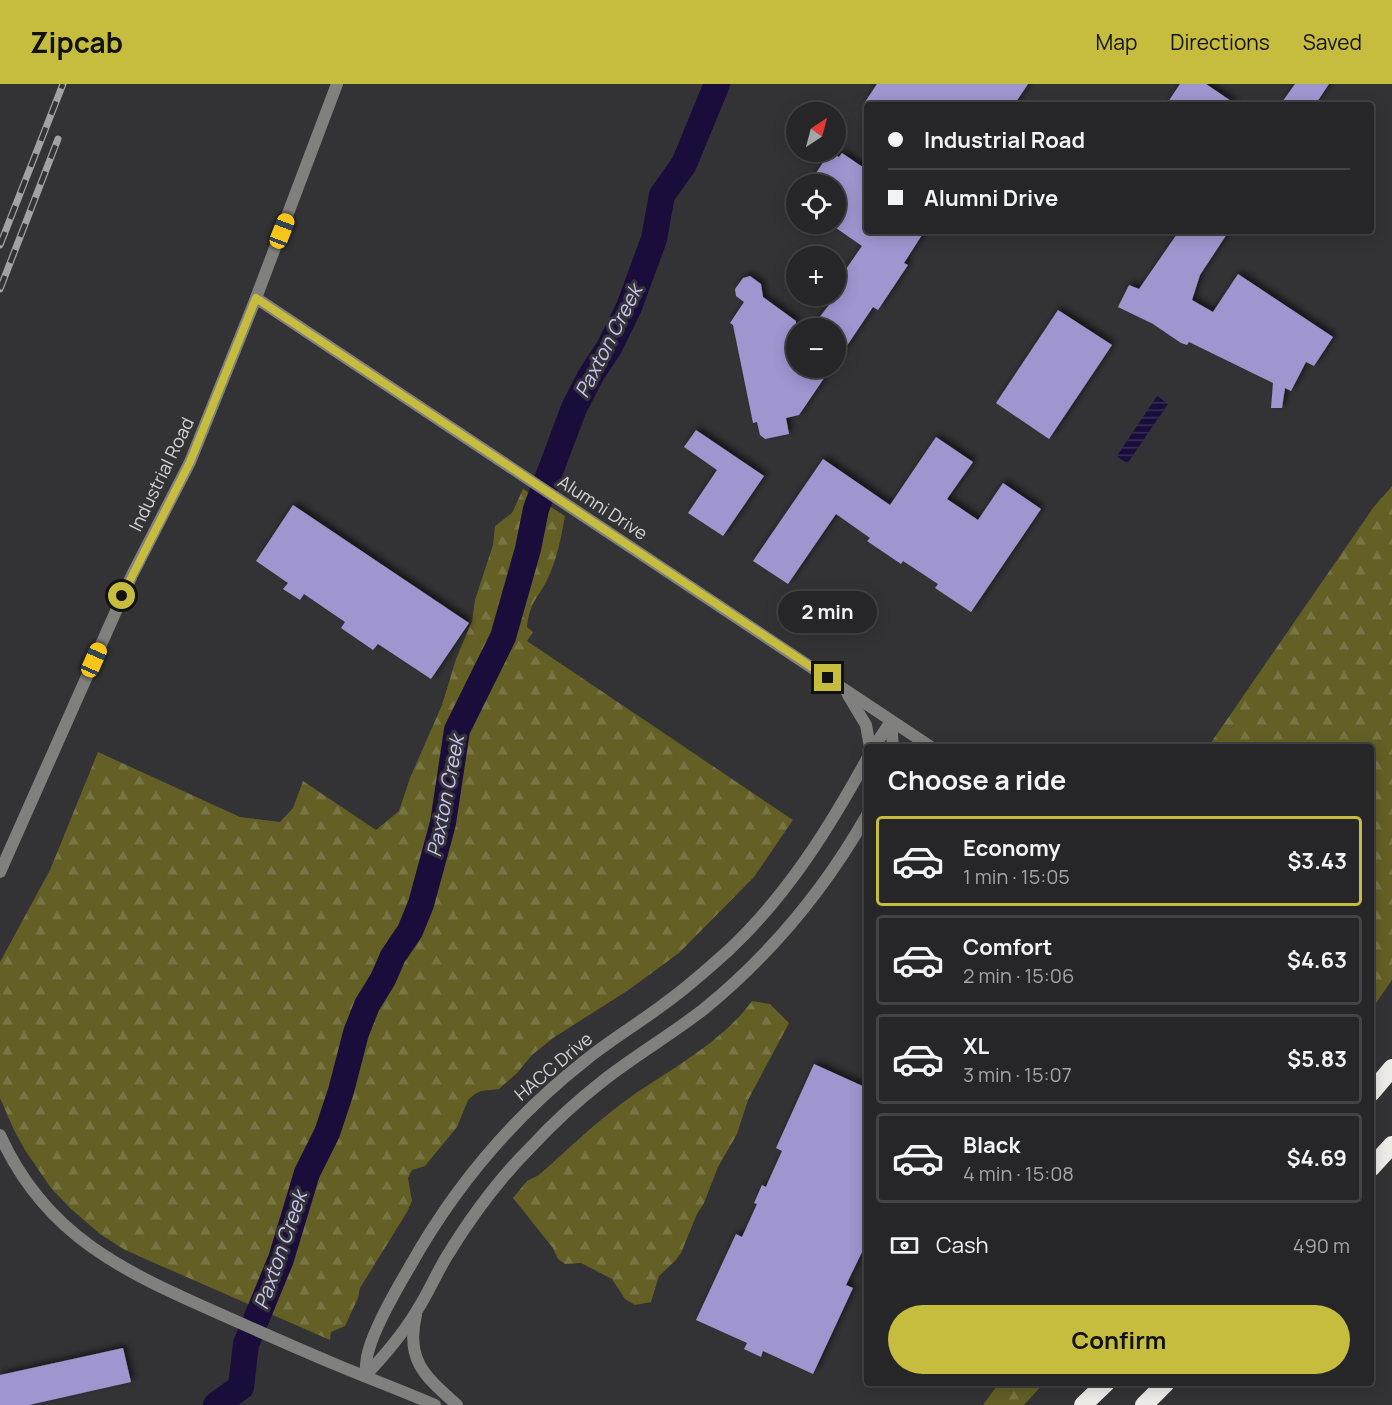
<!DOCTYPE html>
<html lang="en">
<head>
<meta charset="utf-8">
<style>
  :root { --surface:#262628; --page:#2e2e30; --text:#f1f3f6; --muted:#a4a5a8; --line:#424345; --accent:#c6bc3d }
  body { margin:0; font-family:Manrope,sans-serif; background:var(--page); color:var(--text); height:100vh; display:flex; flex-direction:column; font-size:22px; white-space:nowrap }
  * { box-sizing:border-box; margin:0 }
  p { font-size:20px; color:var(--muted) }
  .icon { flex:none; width:33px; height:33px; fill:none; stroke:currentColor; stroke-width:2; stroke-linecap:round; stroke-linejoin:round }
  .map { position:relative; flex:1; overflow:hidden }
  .side { position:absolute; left:864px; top:660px; width:510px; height:642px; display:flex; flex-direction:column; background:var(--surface); border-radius:6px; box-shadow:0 3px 15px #0003,0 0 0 2px var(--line) }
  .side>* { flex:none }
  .guide { position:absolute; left:864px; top:18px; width:510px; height:132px; border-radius:6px; box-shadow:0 3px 15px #0003,0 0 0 2px var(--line); display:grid; align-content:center; height:132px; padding:0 24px; background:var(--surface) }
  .needle { width:39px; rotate:36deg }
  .tools { position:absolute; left:786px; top:18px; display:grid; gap:12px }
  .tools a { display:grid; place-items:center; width:60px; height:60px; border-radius:50%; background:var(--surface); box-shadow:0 3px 15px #0003,0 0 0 2px var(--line); font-size:30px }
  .end { position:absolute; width:27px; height:27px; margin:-14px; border:8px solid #c6bc3d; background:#111; box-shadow:0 0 0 3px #111 }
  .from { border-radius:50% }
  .bubble { position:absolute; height:42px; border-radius:21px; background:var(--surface); box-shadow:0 3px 15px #0003,0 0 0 2px var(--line); font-size:20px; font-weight:700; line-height:42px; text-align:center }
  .car { position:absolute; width:18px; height:36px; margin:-18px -9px; border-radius:8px; box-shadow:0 0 4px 2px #0007; background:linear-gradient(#f5c518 24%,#345 0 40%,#f5c518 0 76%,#345 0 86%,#f5c518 0) }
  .guide b { display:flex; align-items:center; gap:21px; height:57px; font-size:22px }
  .guide b+b { border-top:2px solid var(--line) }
  .guide i { width:15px; height:15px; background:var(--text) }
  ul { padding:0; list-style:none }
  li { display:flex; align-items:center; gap:18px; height:90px; margin:0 12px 9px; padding:0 12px; border:3px solid var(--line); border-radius:6px }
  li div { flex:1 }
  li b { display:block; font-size:22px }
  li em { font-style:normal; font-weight:700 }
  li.current { border-color:var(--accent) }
  li>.icon { width:54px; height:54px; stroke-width:1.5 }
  h2 { padding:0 24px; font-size:27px; line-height:72px }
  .pay { display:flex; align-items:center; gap:15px; height:66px; padding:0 24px; font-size:22px }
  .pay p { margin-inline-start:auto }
  .action { display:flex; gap:12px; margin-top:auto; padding:12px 24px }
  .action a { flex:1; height:69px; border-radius:36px; background:var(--accent); color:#111; font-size:24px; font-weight:700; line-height:69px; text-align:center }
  header { display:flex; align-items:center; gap:36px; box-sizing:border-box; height:84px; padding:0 30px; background:var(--accent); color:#111 }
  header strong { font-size:28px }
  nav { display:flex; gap:33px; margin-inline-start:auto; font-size:21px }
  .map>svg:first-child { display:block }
</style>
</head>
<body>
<header>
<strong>Zipcab</strong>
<nav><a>Map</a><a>Directions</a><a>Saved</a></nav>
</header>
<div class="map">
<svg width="1392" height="1321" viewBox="0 0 1392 1321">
  <defs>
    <pattern id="forest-firs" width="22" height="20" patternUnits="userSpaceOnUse" patternTransform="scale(1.5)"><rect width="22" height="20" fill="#635f25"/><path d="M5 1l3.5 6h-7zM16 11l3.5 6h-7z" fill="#787544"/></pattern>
    <pattern id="water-rules" width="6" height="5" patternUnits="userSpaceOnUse" patternTransform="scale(1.5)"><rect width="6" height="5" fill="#1a0d3b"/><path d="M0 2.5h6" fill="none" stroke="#3a2f57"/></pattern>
    <filter id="shadow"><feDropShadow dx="3.5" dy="-3.5" stdDeviation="3" flood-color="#0009"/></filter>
  </defs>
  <rect width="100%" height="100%" fill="#333235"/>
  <g fill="url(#forest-firs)">
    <path d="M1392,402V896L1371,926V663H1208L1373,424Z"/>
    <path d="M523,405L565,432C561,454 557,476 547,496C537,516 530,517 527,543L533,548L527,557L793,736L754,793L679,869L627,907L553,954L532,971L517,989L499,1005L481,1007L475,1010L468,1016L457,1043L425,1082L412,1086L408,1094L412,1117L407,1128L360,1204L358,1214L345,1242L331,1248L330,1256L125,1166L100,1150L70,1124L51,1104L25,1066L14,1046L0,1014V878L50,786L98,668L240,733L280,738L293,724L303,697L376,746L399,727L410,694L442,621L456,575L472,537L475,516L493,461L495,442L512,429Z"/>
    <path d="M752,917L770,920L789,939L748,1016L737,1050L718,1083L704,1119L697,1130L681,1169L675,1177L659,1192L651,1218L635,1221L625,1215L612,1195L581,1179L565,1180L558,1175L553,1164L513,1114L527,1097L539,1091C563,1070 586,1047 612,1027C658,990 717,965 752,917Z"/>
    <path d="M999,1299H1044L1024,1321H983Z"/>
  </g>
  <path fill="url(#water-rules)" d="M1157,312L1168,320L1127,380L1117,372Z"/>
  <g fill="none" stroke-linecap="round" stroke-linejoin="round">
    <path stroke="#1a0d3b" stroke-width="26" d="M216,1321L241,1303L246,1260L281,1175L307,1089L327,1049L341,1007L356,949L367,921L383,895L393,872L410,847L421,820L443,739L457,646L503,553L528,465L536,425L574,324L591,291L610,262L629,223L654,155L662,111L684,80L717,0"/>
  </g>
  <g fill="#9f96d0" filter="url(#shadow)">
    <path d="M877,0H1028L1014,21H863Z"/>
    <path d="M1180,0H1206L1237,21H1166Z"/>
    <path d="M1295,0H1329L1315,21H1280Z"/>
    <path d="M830,68L839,73L842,69L867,86V147H916L922,151L904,179L908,181L878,226L873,223L836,278V244H811L836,212L841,201L837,198L862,162L836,144V100H820L812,95Z"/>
    <path d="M1179,147H1229L1200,191L1192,216L1213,228L1238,190L1333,253L1314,282L1306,278L1291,307L1285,304L1282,324H1271L1273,299L1189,258L1187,261L1181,259L1153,240L1118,223L1129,201L1139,205Z"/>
    <path d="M750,192L761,200L763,213L796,237V284H831L799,331L786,334L789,350L765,355L760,351L757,338L753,339L733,241L730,239L744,218L736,212L735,205L743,194Z"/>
    <path d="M1058,226L1112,261L1049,355L996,319Z"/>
    <path d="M696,346L764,392L723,452L688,429L717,386L684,363Z"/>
    <path d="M936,353L973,378L947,415L978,436L1003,399L1041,425L971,528L935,504L938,500L903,477L901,480L867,457L870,454L836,430L788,500L753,477L823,375L890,421Z"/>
    <path d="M293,421L469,539L431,595L378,560L373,566L341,544L345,538L304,510L300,516L283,505L288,499L256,477Z"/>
    <path d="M814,980L867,1004V1162L864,1169L862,1168L846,1201L853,1204L813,1290L763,1267L761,1273L744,1265L747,1259L696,1236L736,1150L742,1153L757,1120L754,1119L762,1101L766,1103L768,1098L782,1067L776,1064Z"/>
    <path d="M123,1264L131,1298L29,1321H0V1291Z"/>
  </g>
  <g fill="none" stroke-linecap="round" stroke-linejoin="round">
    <g stroke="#80807f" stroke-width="12">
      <path d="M256,214L931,663"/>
      <path d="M848,611L866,641L870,663"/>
      <path d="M891,637L893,663"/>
      <path d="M874,663L891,637"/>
      <path d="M416,1231C405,1277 426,1293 457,1321"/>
      <path d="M365,1292C366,1283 366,1273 369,1265C376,1241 396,1206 409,1184C454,1103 514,1032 587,975C612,955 639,939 664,920C688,903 709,884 730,865C788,810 829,744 867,675"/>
      <path d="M365,1292C384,1272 402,1251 416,1228C428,1210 436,1190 447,1172C471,1133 498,1096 530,1064C553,1039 577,1017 604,996C636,971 672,950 704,925C770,871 825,805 867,731"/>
    </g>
    <g stroke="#80807f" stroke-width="12">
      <path d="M0,788L132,491L190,378L256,214L337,0"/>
      <path d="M0,1051C47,1156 130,1190 229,1234C265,1250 301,1266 337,1281C370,1295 403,1307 435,1321"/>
    </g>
    <g stroke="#edece8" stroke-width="18">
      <path d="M1371,1009L1392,984"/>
      <path d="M1371,1084L1392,1061"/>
      <path d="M1083,1321L1106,1299"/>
      <path d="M1144,1321L1166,1299"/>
    </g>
    <g stroke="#a2a1a4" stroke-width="7">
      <g id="rail">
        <path d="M0,161L63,0"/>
        <path d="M0,205L58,55"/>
      </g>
    </g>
    <use href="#rail" stroke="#333235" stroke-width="4.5" stroke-dasharray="14" stroke-linecap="butt"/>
  </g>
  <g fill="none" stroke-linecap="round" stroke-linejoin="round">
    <path stroke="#c6bc3d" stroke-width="8" d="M122,512L190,378L256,214L828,594"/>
  </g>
  <g text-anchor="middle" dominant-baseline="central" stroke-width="6" stroke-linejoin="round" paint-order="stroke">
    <g font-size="18" fill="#d4d4d6" stroke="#333235">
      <text transform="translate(161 390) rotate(-64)">Industrial Road</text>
      <text transform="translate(603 423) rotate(33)">Alumni Drive</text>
      <text transform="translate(553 982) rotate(-40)">HACC Drive</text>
    </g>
    <g font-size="20" font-style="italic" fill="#cbc5f6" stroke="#333235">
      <text transform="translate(608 257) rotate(-63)">Paxton Creek</text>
      <text transform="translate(445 712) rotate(-79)">Paxton Creek</text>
      <text transform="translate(280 1166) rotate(-71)">Paxton Creek</text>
    </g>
  </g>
</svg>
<div class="tools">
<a><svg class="needle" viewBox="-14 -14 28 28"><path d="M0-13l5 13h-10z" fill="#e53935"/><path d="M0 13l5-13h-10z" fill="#a4a5a8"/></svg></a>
<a><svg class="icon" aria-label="locate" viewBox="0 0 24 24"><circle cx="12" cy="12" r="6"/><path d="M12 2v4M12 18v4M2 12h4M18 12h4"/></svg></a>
<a>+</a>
<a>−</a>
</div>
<i class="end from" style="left:122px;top:512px"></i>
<i class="end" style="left:828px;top:594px"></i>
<div class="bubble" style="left:778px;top:507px;width:99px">2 min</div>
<i class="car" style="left:282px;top:147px;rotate:21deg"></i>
<i class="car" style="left:94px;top:576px;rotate:24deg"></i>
<div class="guide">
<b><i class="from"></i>Industrial Road</b>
<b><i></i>Alumni Drive</b>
</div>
<section class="side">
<h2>Choose a ride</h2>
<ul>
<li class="current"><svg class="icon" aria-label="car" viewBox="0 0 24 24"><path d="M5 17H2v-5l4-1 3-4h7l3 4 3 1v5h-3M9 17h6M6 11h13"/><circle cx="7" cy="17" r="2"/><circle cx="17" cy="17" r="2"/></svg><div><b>Economy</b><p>1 min · 15:05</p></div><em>$3.43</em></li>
<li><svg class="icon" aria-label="car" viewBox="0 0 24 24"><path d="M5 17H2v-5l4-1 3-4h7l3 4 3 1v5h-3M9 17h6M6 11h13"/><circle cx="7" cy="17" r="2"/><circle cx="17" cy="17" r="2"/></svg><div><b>Comfort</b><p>2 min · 15:06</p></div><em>$4.63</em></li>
<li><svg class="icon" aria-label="car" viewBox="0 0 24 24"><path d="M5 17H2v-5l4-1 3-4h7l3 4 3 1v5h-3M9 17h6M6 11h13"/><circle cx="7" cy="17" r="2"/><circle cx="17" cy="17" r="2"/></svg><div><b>XL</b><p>3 min · 15:07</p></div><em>$5.83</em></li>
<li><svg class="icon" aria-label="car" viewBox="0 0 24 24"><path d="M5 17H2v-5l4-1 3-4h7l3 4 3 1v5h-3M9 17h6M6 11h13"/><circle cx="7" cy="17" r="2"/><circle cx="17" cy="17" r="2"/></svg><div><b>Black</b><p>4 min · 15:08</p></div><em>$4.69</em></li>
</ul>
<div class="pay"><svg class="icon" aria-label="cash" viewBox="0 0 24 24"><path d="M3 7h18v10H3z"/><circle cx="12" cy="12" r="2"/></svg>Cash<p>490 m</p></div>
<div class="action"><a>Confirm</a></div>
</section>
</div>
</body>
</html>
